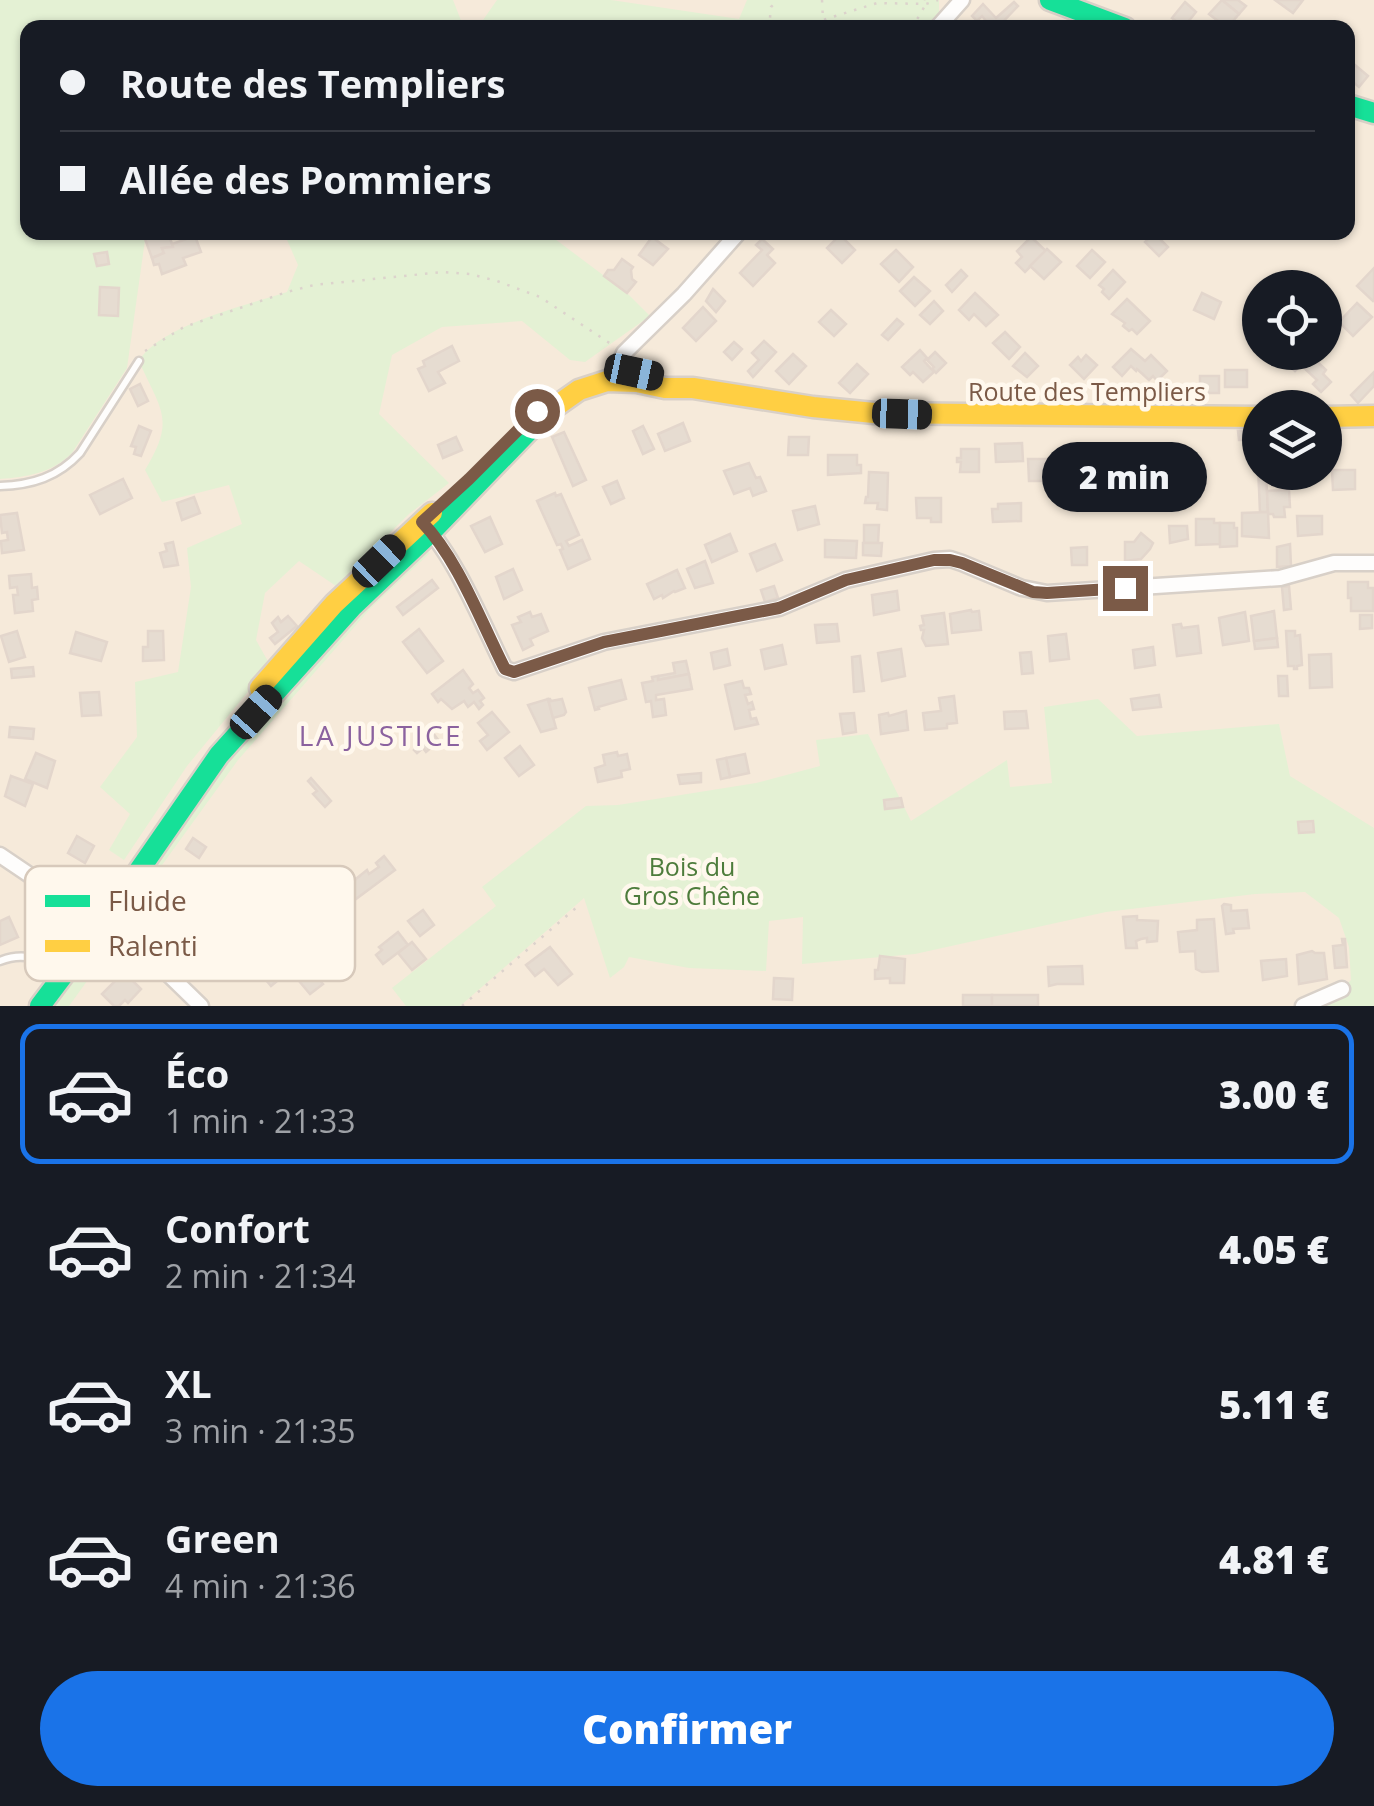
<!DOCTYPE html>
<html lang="fr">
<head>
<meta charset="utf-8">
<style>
  :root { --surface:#171b24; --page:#242831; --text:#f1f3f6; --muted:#9ea1a6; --line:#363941; --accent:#1a73e8 }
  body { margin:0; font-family:"Open Sans",sans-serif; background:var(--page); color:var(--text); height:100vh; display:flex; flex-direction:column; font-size:38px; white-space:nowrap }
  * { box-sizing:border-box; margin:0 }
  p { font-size:32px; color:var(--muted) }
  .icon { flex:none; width:55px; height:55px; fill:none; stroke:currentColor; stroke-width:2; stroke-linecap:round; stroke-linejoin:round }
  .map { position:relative; height:1006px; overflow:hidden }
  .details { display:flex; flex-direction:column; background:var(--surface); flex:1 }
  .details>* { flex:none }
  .top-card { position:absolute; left:20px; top:20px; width:1335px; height:220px; border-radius:20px; box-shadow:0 2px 8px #0004; display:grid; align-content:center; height:220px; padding:0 40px; background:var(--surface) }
  .buttons { position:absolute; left:1242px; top:270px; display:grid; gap:20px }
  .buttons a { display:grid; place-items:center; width:100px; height:100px; border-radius:50%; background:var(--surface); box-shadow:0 2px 8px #0004; font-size:50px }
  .end { position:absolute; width:45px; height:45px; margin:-22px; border:12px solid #7b5a47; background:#fff; box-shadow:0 0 0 5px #fff }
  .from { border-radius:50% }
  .bubble { position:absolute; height:70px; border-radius:35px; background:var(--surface); box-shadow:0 2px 8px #0004; font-size:32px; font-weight:800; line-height:70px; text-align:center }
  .car { position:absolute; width:30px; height:60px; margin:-30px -15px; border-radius:12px; box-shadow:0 0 8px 2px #0007; background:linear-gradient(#222 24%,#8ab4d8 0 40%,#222 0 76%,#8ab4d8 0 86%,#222 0) }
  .top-card b { display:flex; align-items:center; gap:35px; height:95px; font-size:38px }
  .top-card b+b { border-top:2px solid var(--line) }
  .top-card i { width:25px; height:25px; background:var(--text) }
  ul { padding:18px 0 0; list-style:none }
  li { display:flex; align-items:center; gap:30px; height:140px; margin:0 20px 15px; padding:0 20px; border:5px solid transparent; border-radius:20px }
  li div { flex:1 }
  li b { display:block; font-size:38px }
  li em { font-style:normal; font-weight:800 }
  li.selected { border-color:var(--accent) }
  li>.icon { width:90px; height:90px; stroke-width:1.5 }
  .button { display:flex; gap:20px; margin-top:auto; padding:20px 40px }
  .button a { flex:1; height:115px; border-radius:60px; background:var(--accent); color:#fff; font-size:40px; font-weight:800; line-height:115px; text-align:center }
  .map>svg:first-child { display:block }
</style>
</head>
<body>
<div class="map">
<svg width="1374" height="1006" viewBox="0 0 1374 1006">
  <rect width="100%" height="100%" fill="#f9f4eb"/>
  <path fill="#f6eada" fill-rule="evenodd" d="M0,0H1374V1006H0ZM28,28H1348V232H28ZM1260,288H1325V352H1260ZM1260,408H1325V472H1260Z"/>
  <g fill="#e4f1d4">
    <path d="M0,0H453L462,23L483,20L497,0H611L739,19L747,0H939V12L925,28H28V232L146,233L127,368L72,453C52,473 27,477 0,479Z"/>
    <path d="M284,233H547L627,293L650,316L585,362L570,360L522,321L442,327L392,355L379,414L449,483L409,514L336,586L299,561L265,593L256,640L270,665L187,766L124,860L109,850L130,814L100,787L137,737L135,682L178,672L191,587L187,548L242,524L229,485L162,502L145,470C176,419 161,411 139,361C160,325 248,305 287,292L298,265Z"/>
    <path d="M425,550L430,553L370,609L238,760L123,919L120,916C178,825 241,737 314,657C348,619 388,585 425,550Z"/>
    <path d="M1098,699L1137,736L1279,724L1290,776L1374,828V1006H1317L1342,989L1351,980L1349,947L1339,918L1305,892L1255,894L1106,912L915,954L802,964L803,917L769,921L766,971L689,968L629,957L624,967L610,978L584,898L460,1006H406L392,988L496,906L482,887L586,806L618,805L756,783L820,766L816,740L868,734L911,821L1007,760L1010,787L1052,783L1044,707Z"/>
    <path d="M114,936L119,937L127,943L108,952L69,1006H51L95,945Z"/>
  </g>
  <g fill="#e6dcd1" stroke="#e3d6cc" stroke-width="2.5">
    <path d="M1222,0H1238L1246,6L1239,14Z"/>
    <path d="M1222,0L1239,14L1227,28L1209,14Z"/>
    <path d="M1275,0H1303L1293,13Z"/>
    <path d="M1014,2L1018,6L997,28H992L982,16L977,21L972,16L983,4L996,18Z"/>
    <path d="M1185,2L1196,12L1184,27L1172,18Z"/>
    <path d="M1355,65L1368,76L1359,87L1352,81L1348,84V74Z"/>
    <path d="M163,232H168L173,247L162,248L164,253L152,258L145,239Z"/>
    <path d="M1154,233L1168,247L1159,256L1145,242Z"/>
    <path d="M840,235L855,250L842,263L827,248Z"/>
    <path d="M195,236L201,252L183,258L186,265L162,274L159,264L154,265L152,258L164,253L162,248L173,247L172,244Z"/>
    <path d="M652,237L668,249L653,265L639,255Z"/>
    <path d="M1031,237L1046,251L1025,272L1016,263L1022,257L1017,251Z"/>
    <path d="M762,239L773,249L767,255L775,263L753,286L740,273L762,250L756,245Z"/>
    <path d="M1047,249L1061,262L1044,279L1030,266Z"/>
    <path d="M896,250L913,267L899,282L881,264Z"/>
    <path d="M1092,250L1105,262L1090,278L1077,266Z"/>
    <path d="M107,252L109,264L97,266L94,254Z"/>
    <path d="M622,259L633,267L631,270L632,279L636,282L627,293L604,276L608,270H614Z"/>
    <path d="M1374,268V300L1373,301L1357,286Z"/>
    <path d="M961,270L967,276L952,292L946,285Z"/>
    <path d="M1113,270L1125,282L1109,299L1102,292L1104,289L1099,285Z"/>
    <path d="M914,277L930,291L915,306L900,291Z"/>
    <path d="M100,287L119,288L118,316L99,315Z"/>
    <path d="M713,289L725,301L716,312L706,301Z"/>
    <path d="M975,293L998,315L986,326L974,314L969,320L959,310Z"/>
    <path d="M1202,293L1221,302L1214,319L1194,310Z"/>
    <path d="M1127,299L1150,321L1137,334L1132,329L1129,331L1123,326L1125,323L1112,314Z"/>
    <path d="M934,301L943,311L930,324L920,315Z"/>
    <path d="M1357,303L1372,317L1353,336L1339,322Z"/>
    <path d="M703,307L716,321L696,341L683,328Z"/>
    <path d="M831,310L846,324L834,336L819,322Z"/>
    <path d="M897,319L903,324L888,340L882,335Z"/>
    <path d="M1005,332L1020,347L1009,359L993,343Z"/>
    <path d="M764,341L776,352L753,377L748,371L759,360L752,353Z"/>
    <path d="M734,342L742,349L732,360L724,352Z"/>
    <path d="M452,346L459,361L438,372L445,383L429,391L418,369L425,366L423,361Z"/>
    <path d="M1131,349L1145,361L1151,355L1167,371L1157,381L1153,376L1149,380L1137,369L1136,371L1131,366L1122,376L1113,367Z"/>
    <path d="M920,350L927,358L924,361L934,372L923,382L913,372L910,375L902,367Z"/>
    <path d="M935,352L946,363L936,373L932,369L934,367L927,360Z"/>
    <path d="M1293,352H1313L1310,355L1326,370L1323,374L1331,382L1321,392L1313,384L1317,380L1301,365L1295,371L1284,361Z"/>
    <path d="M1025,353L1038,366L1027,377L1013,366Z"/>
    <path d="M793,354L806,366L789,384L776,371Z"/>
    <path d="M1086,355L1097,365L1084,379L1070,365L1078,357L1081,361Z"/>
    <path d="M857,364L868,374L850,393L839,383Z"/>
    <rect x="1225" y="370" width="22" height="17"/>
    <path d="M1374,372V386L1358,403L1351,395Z"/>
    <rect x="1200" y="376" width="19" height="17"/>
    <path d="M140,384L148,401L138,406L130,389Z"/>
    <path d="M683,423L690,441L665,451L658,434Z"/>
    <path d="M139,426L151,431L141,456L134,454L136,447L131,446Z"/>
    <path d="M643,426L654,449L643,454L633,431Z"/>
    <path d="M1238,431H1258V440H1239Z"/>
    <path d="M564,432L586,480L573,486L552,437Z"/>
    <path d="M456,437L462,450L443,458L438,445Z"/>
    <path d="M789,437H809L808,455H788Z"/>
    <path d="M1022,443L1023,461L996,462L995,444Z"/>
    <path d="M961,449H979V472H960L961,462H957V458H961Z"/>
    <path d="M1129,450L1167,452V470L1129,468Z"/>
    <path d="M828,455H857V465H861V473L828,475Z"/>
    <path d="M1028,459H1048L1049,481H1029Z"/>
    <rect x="1101" y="459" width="22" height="20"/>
    <path d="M749,463L756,478L760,477L766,491L753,496L750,488L734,494L724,471Z"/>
    <path d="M1087,464L1088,485L1070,486L1069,465Z"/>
    <path d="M1258,466H1260V472H1266L1268,512H1260Z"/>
    <path d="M1332,470H1355V489L1333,490Z"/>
    <path d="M869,472L888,473L887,510L877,509L878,503H865L866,497H868Z"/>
    <path d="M123,479L132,498L100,514L90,495Z"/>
    <path d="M617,481L624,498L611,504L603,487Z"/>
    <path d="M1289,490L1290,507H1284L1285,517H1274L1273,514H1268L1267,491Z"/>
    <path d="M555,493L556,496L561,494L579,535L566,541L569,546L582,540L590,559L568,569L560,550L563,549L561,544L557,545L537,501Z"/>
    <path d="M194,497L200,513L182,520L177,503Z"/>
    <path d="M916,498H941V522H931V518H917Z"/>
    <path d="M1021,503V521L993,522L992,509H998V504Z"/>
    <path d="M815,506L819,524L798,530L793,511Z"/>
    <path d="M1268,512L1269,538L1242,536V513Z"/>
    <path d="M17,513L24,550L2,553L1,541L8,540L7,532L2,533L0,515Z"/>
    <path d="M1297,516H1322V534L1298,536Z"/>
    <path d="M490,517L502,544L485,552L471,526Z"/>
    <path d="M1196,519H1214V523H1220V544L1196,545Z"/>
    <path d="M1220,523H1234V528H1237V546L1220,547Z"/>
    <path d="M864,525H879L878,543H864Z"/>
    <path d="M1169,526H1187L1188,539L1170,543Z"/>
    <path d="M1141,533L1153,543L1150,549L1141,559L1125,561V542H1134Z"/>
    <path d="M730,534L737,551L712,562L705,545Z"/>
    <path d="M825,540L857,541L856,558L825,557Z"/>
    <path d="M173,542L178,565L164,567L160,553L167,551L165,544Z"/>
    <path d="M863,543H882L881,556L863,555Z"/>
    <path d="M775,544L782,560L757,571L750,554Z"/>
    <path d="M1290,544L1291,566L1277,567V547Z"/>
    <path d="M1087,547V565H1072L1071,548Z"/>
    <path d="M705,561L713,583L695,588L687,569Z"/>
    <path d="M513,569L522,590L504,599L496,577Z"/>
    <path d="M677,570L685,588L675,592L674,591L663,598L662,595L654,599L647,584Z"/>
    <path d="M31,574L32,588L37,587L38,599L32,600L33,611L15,613L13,595H18L17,587L10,588L9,576Z"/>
    <path d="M432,580L438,588L403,615L397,607Z"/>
    <path d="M1348,582H1368V588H1373V611H1351V598H1348Z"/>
    <path d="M774,586L778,598L765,602L761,590Z"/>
    <path d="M1289,586L1291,609L1284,610L1282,587Z"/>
    <path d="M897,591L899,610L874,615L872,595Z"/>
    <path d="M971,610L972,612L979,611L981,630L952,633L950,614Z"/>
    <path d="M1274,611L1277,638L1254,641L1251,616Z"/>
    <path d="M530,612L532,617L541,614L548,631L530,639L533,645L523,650L512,625L521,622L518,617Z"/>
    <path d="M1245,612L1249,641L1223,645L1219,618Z"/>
    <path d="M944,613L948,644L926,646L922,638L924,630H921L920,626L924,625L922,616Z"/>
    <path d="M1360,615H1372V628L1360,629Z"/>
    <path d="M288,616L297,626L275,644L270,638L278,632L272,623L278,617L281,622Z"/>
    <path d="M837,624L839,641L817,643L815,625Z"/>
    <path d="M1181,624L1182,628L1198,626L1201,653L1177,656L1173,625Z"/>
    <path d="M419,629L443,661L427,673L403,642Z"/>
    <path d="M17,631L25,657L9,662L1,636Z"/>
    <path d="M148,631H163L164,660L143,661V647H148Z"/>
    <path d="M1286,631H1295V636L1300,635L1302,665L1297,666V669H1294V666H1288Z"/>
    <path d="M76,632L107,642L101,661L70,653Z"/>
    <path d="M1066,634L1069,659L1050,661L1048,636Z"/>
    <path d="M1277,638L1278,647L1255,649L1254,641Z"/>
    <path d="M782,645L786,664L765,669L761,650Z"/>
    <path d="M1153,647L1155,665L1135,668L1133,650Z"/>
    <path d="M727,649L730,665L714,669L711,653Z"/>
    <path d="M901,649L905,676L882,681L878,653Z"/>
    <path d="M1031,652L1033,673L1022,674L1020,653Z"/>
    <path d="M1331,654L1332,687L1310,688L1309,655Z"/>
    <path d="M860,656L864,691L854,692L852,657Z"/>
    <path d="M686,661L689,674L658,680V676L675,673L673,663Z"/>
    <path d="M33,667L34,676L12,678L11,669Z"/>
    <path d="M463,670L473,684L469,688L473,693L478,690L484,698L480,701L483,705L479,709L474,702L468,707L464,701L452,709L441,699L438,702L432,694Z"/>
    <path d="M689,674L692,689L656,695V700L664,699L666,715L653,717L651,701L646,702L642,683L653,681L652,677L658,676V680Z"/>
    <path d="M1278,676H1287L1288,696H1279Z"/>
    <path d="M621,680L626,699L598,707L599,709L595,710L589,688Z"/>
    <path d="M742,681L744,688H749L751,694L745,695L748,704L752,702L754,709L749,710L751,719L756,718L758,724L735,729L725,685Z"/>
    <path d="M99,692L101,715L82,716L80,693Z"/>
    <path d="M1159,695L1161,707L1133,710L1131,699Z"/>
    <path d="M954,696L957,723L947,724V728L925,730L923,713L941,711L939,698Z"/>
    <path d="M548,699L556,728L541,732L528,705Z"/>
    <path d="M548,699H550L551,701L562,699L566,712L564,715L553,718Z"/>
    <path d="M906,711L908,730L881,734L879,715L888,713L889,716Z"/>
    <path d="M1026,711L1028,728L1005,729L1004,712Z"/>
    <path d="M492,712L509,732L487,750L480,741L488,735L478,723Z"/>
    <path d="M854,713L856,732L843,734L840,714Z"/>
    <path d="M10,727L34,729L33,739L9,737Z"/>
    <path d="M433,733L439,741L426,752L423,748L417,753L414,750Z"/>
    <path d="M520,746L534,765L519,776L505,758Z"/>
    <path d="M617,752L618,756L627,754L630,769L621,771L622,777L598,782L595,768L605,765L603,755Z"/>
    <path d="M36,753L55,761L47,788L25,779Z"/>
    <path d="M745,754L749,773L730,777L726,758Z"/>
    <path d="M726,758L730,777L721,779L717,760Z"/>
    <path d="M701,773V782L680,784L678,775Z"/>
    <path d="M11,776L33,784L25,806L5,796Z"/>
    <path d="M311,778L331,801L325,807L313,794L317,791L308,781Z"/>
    <path d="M901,798L903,807L885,809L884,800Z"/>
    <path d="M1313,821L1314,832L1299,833L1298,822Z"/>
    <path d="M77,836L94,846L85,863L68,853Z"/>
    <path d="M193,838L206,847L199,858L186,849Z"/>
    <path d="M384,856L395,870L356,899L346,887L367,870L369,874L376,869L379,867L376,863Z"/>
    <path d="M1224,904L1231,905V911L1247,910L1249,928L1233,929L1234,933L1226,934L1222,906Z"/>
    <path d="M423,910L434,925L420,936L408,921Z"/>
    <path d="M1137,916V920L1158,921L1157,941L1147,942V938L1141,939L1136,941L1137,948H1126L1123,917Z"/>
    <path d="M9,917L18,937L0,945V921Z"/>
    <path d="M1214,919L1218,971L1202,972L1196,969L1195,951L1180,952L1178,932L1197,930V920Z"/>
    <path d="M295,930L302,939L293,946L304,959L271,986L260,973L264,970L256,960Z"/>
    <path d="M398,932L408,945L383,964L376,955L382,950L379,947Z"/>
    <path d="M1342,939H1345L1347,967L1335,968L1333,946L1343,945Z"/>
    <path d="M412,942L426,959L412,970L398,953Z"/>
    <path d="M550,947L572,974L558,985L544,969L535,976L526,965Z"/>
    <path d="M1312,951L1315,953H1324L1327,979L1299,984L1297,955Z"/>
    <path d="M880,956L905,959L904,983H890V978L875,979V970H878Z"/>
    <path d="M1286,959L1287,976L1263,980L1261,961Z"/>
    <path d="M1082,966L1083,984H1057L1049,986L1048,967Z"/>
    <path d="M312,971L323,984L310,994L299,981Z"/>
    <path d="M124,972L141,989L128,1003L125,1000L119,1006H114L102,994Z"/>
    <path d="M774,978L793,979L792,1000L773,999Z"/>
    <rect x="963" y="995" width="29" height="11"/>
    <rect x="992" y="995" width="46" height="11"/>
  </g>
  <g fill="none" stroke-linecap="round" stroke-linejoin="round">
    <g stroke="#d8d0c8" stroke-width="11">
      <g id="lane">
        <path d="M0,486C32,485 58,477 80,453L139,361"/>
        <path d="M0,961C22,952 41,957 58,973"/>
      </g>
    </g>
    <g stroke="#d8d0c8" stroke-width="19">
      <g id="street">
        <path d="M937,28L962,0"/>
        <path d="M618,381L619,365L624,353L684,294L739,232"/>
        <path d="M425,526C456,558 484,627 505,669L514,672L604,642L779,608L846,580L934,560L950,559L962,563L1022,588L1047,593L1280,578L1334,563H1374"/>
        <path d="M0,855L71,903L126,933L201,1006"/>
        <path d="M1303,1006L1342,989"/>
      </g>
    </g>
    <g stroke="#d9d0c7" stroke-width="25">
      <g id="fast">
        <path d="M1050,0L1125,28"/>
        <path d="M1348,105L1374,113"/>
        <path d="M40,1006L104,921L219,755L352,607L431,532L545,414"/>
      </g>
    </g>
    <g stroke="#d9d0c7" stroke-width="25">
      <g id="slow">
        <path d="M545,414L579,390L607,381L637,382L665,388H693L813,407L874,413L1260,417"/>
        <path d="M1325,417L1374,416"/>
        <path d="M260,688L334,604L432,513"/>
      </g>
    </g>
    <g stroke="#dcd3cc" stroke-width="2.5" stroke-dasharray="2.5 8" stroke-linecap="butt">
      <path d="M822,0L823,20L877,3L926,4L938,0"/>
      <path d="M769,28L771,7L778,0"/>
      <path d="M912,28L926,4L925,0"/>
      <path d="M145,351L184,327L287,292L314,285L443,272L470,274L497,281L540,297L614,346"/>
      <path d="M462,1006L577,907"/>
    </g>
    <use href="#lane" stroke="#fefdfc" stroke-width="6"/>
    <use href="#street" stroke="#fefdfc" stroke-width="14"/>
    <use href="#fast" stroke="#16e098" stroke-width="20"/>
    <use href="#slow" stroke="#ffcf43" stroke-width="20"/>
  </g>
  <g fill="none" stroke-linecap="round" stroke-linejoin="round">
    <path stroke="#7b5a47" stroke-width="12" d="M537,411L469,479L422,522C458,559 481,622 505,669L514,672L604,642L779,608L846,580L934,560H950L962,563L1033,592L1047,593L1125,588"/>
  </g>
  <g text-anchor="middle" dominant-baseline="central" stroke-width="9" stroke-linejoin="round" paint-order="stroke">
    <g font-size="25" fill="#7b5a47" stroke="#fff8ed">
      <text x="1087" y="391">Route des Templiers</text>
    </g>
    <g font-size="25" fill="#4d7c3b" stroke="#fff8ed">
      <text x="692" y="866">Bois du<tspan x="692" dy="29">Gros Chêne</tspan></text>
    </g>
    <g font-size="28" letter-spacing="2.5" fill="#8b629f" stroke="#fff8ed">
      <text x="381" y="735">LA JUSTICE</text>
    </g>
  </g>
  <rect x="25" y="866" width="330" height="115" rx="15" fill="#fff8ed" stroke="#d7c9bb" stroke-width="2.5"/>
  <rect x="45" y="895" width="45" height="12" fill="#16e098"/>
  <rect x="45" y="940" width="45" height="12" fill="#ffcf43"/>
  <g font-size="28" fill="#7b5a47">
    <text x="108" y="911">Fluide</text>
    <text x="108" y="956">Ralenti</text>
  </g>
</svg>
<div class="buttons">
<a><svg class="icon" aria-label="locate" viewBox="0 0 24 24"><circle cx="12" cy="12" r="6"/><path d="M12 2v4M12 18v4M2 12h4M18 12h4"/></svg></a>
<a><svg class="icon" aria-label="layers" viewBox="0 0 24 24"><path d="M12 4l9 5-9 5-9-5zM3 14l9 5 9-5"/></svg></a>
</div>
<i class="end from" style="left:537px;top:411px"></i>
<i class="end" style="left:1125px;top:588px"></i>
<div class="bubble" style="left:1042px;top:442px;width:165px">2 min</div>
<i class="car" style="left:634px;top:372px;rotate:102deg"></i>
<i class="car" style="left:902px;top:414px;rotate:92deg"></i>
<i class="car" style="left:379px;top:561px;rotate:46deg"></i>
<i class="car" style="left:256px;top:712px;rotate:42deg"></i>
<div class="top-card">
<b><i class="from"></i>Route des Templiers</b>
<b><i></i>Allée des Pommiers</b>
</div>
</div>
<section class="details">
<ul>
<li class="selected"><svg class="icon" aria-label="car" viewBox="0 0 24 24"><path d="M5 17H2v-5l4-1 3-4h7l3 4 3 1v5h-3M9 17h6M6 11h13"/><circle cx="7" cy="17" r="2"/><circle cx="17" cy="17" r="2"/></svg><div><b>Éco</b><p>1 min · 21:33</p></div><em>3.00 €</em></li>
<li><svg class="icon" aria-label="car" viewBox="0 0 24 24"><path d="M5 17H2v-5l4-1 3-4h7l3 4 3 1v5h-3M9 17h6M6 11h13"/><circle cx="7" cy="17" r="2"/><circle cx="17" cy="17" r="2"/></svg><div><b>Confort</b><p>2 min · 21:34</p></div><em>4.05 €</em></li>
<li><svg class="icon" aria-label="car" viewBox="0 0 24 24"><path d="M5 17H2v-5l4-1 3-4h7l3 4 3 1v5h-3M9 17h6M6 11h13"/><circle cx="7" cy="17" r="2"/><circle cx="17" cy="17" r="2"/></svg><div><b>XL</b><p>3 min · 21:35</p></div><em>5.11 €</em></li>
<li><svg class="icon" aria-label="car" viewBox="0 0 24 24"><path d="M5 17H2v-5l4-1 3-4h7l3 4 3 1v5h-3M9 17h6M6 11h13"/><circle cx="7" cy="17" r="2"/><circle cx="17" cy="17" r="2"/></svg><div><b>Green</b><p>4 min · 21:36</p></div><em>4.81 €</em></li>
</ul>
<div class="button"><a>Confirmer</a></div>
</section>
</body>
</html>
